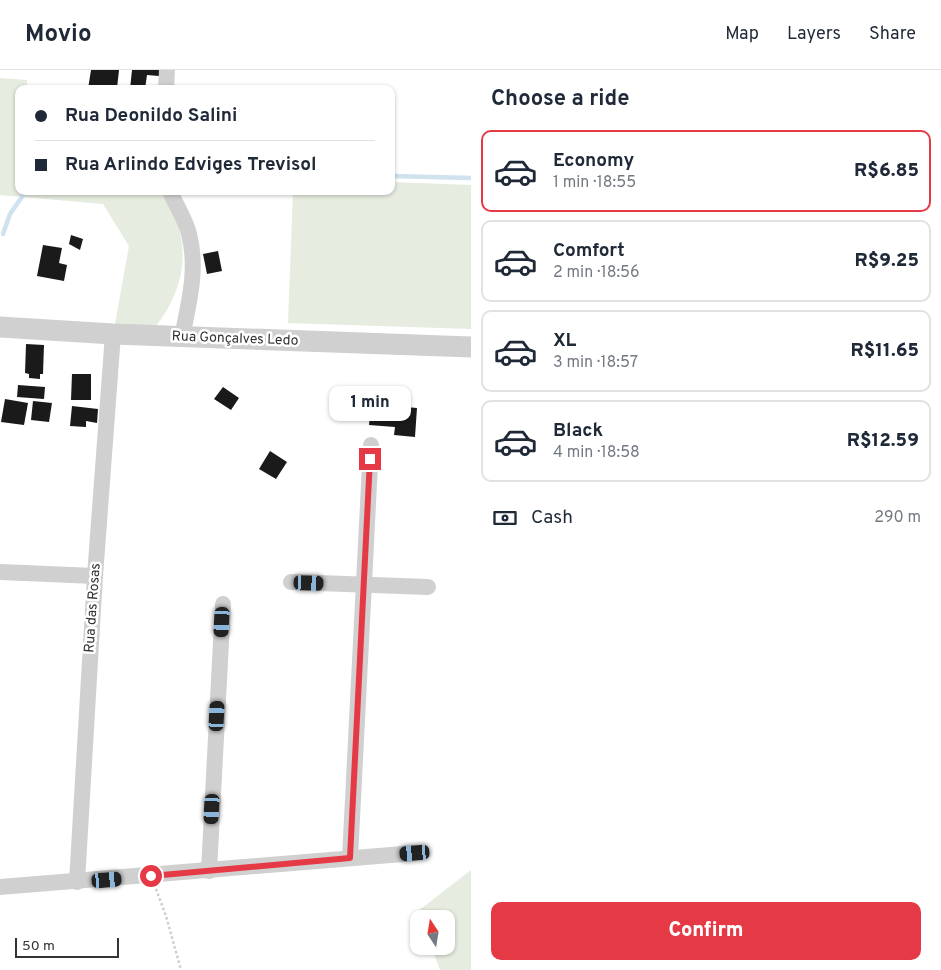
<!DOCTYPE html>
<html lang="en">
<head>
<meta charset="utf-8">
<style>
  :root { --surface:#fff; --page:#f6f6f7; --text:#1f2937; --muted:#747a83; --line:#e0e1e3; --accent:#e63946 }
  body { margin:0; font-family:Overpass,sans-serif; background:var(--page); color:var(--text); height:100vh; display:flex; flex-direction:column; font-size:19px; white-space:nowrap }
  * { box-sizing:border-box; margin:0 }
  p { font-size:16px; color:var(--muted) }
  .icon { flex:none; width:28px; height:28px; fill:none; stroke:currentColor; stroke-width:2; stroke-linecap:round; stroke-linejoin:round }
  .map { position:relative; flex:1; overflow:hidden }
  .side { display:flex; flex-direction:column; background:var(--surface); width:470px }
  .side>* { flex:none }
  .hud { position:absolute; left:15px; top:15px; width:380px; height:110px; border-radius:10px; box-shadow:0 1px 4px #0004; display:grid; align-content:center; height:110px; padding:0 20px; background:var(--surface) }
  .needle { width:32px; rotate:348deg }
  .fabs { position:absolute; left:410px; top:840px; display:grid; gap:10px }
  .fabs a { display:grid; place-items:center; width:45px; height:45px; border-radius:10px; background:var(--surface); box-shadow:0 1px 4px #0004; font-size:25px }
  .scale { position:absolute; left:15px; bottom:12px; width:104px; box-sizing:border-box; padding-left:5px; border:2px solid #333; border-top:0; font-size:14px; line-height:18px; white-space:nowrap; color:#333; -webkit-text-stroke:4px #fff; paint-order:stroke }
  .end { position:absolute; width:22px; height:22px; margin:-11px; border:6px solid #e63946; background:#fff; box-shadow:0 0 0 2px #fff }
  .from { border-radius:50% }
  .bubble { position:absolute; height:35px; border-radius:10px; background:var(--surface); box-shadow:0 1px 4px #0004; font-size:16px; font-weight:800; line-height:35px; text-align:center }
  .car { position:absolute; width:15px; height:30px; margin:-15px -8px; border-radius:6px; box-shadow:0 0 4px 1px #0007; background:linear-gradient(#222 24%,#8ab4d8 0 40%,#222 0 76%,#8ab4d8 0 86%,#222 0) }
  .hud b { display:flex; align-items:center; gap:18px; height:48px; font-size:19px }
  .hud b+b { border-top:1px solid var(--line) }
  .hud i { width:12px; height:12px; background:var(--text) }
  ul { padding:0; list-style:none }
  li { display:flex; align-items:center; gap:15px; height:82px; margin:0 10px 8px; padding:0 10px; border:2px solid var(--line); border-radius:10px }
  li div { flex:1 }
  li b { display:block; font-size:19px }
  li em { font-style:normal; font-weight:800 }
  li.active { border-color:var(--accent) }
  li>.icon { width:45px; height:45px; stroke-width:1.5 }
  h2 { padding:0 20px; font-size:22px; line-height:60px }
  .pay { display:flex; align-items:center; gap:12px; height:55px; padding:0 20px; font-size:19px }
  .pay p { margin-inline-start:auto }
  .button { display:flex; gap:10px; margin-top:auto; padding:10px 20px }
  .button a { flex:1; height:58px; border-radius:10px; background:var(--accent); color:#fff; font-size:20px; font-weight:800; line-height:58px; text-align:center }
  header { display:flex; align-items:center; gap:30px; box-sizing:border-box; height:70px; padding:0 25px; background:var(--surface); border-bottom:1px solid var(--line) }
  header strong { font-size:24px }
  nav { display:flex; gap:28px; margin-inline-start:auto; font-size:18px }
  main { display:flex; flex:1; min-height:0 }
  .map>svg:first-child { display:block }
</style>
</head>
<body>
<header>
<strong>Movio</strong>
<nav><a>Map</a><a>Layers</a><a>Share</a></nav>
</header>
<main>
<div class="map">
<svg width="471" height="900" viewBox="0 0 471 900">
  <rect width="100%" height="100%" fill="#fff"/>
  <g fill="#e6ecdf">
    <path d="M0,8L27,10V19H19V121H161C194,169 188,219 151,262L114,259L129,176L103,134L0,125Z"/>
    <path d="M391,112L471,115V259L288,253L293,121H391Z"/>
    <path d="M471,800V900H440L431,876H446V849H421L418,841Z"/>
  </g>
  <g fill="none" stroke-linecap="round" stroke-linejoin="round">
    <g stroke="#cfe2ee" stroke-width="4.5">
      <path d="M391,106L471,108"/>
      <path d="M3,164L10,144L26,121"/>
    </g>
  </g>
  <g fill="#1a1a1a">
    <path d="M91,0H119L117,18L107,16V19H88Z"/>
    <path d="M132,0H160L159,6L147,5L145,19H130Z"/>
    <path d="M71,165L83,169L80,180L69,174Z"/>
    <path d="M43,175L62,178L59,193L67,195L64,211L37,206Z"/>
    <path d="M218,181L222,201L207,204L203,184Z"/>
    <path d="M26,274L44,275L43,304H40V309L29,308V304L25,303Z"/>
    <path d="M72,304H91V330H71Z"/>
    <path d="M18,315L45,317L44,329L17,327Z"/>
    <path d="M223,317L239,328L231,340L214,329Z"/>
    <path d="M5,329L28,333L24,355L1,352Z"/>
    <path d="M33,331L52,333L49,352L31,350Z"/>
    <path d="M371,334L417,338L415,367L394,365L395,357L369,355Z"/>
    <path d="M72,336L98,339L97,353L86,351V357L70,356Z"/>
    <path d="M270,381L287,392L276,409L259,399Z"/>
  </g>
  <g fill="none" stroke-linecap="round" stroke-linejoin="round">
    <path stroke="#cdcdcd" stroke-width="2.5" stroke-dasharray="2.5 2.5" stroke-linecap="butt" d="M156,819L166,846L181,900"/>
    <g stroke="#d0d0d0" stroke-width="16">
      <path d="M166,19L167,0"/>
      <path d="M170,121C176,136 185,148 189,164C198,199 189,232 182,267"/>
      <path d="M0,502L95,506"/>
      <path d="M291,512L428,517"/>
      <path d="M350,788L371,375"/>
      <path d="M209,801L223,534"/>
      <path d="M77,812L95,506L113,264"/>
      <path d="M0,817L415,783"/>
    </g>
    <path stroke="#d0d0d0" stroke-width="21" d="M0,257L113,264L471,277"/>
  </g>
  <g fill="none" stroke-linecap="round" stroke-linejoin="round">
    <path stroke="#e63946" stroke-width="6" d="M151,806L350,788L370,389"/>
  </g>
  <g text-anchor="middle" dominant-baseline="central" stroke-width="5" stroke-linejoin="round" paint-order="stroke">
    <g font-size="14" fill="#333" stroke="#fff">
      <text transform="translate(235 269) rotate(2)">Rua Gonçalves Ledo</text>
      <text transform="translate(93 538) rotate(-86)">Rua das Rosas</text>
    </g>
  </g>
</svg>
<div class="fabs">
<a><svg class="needle" viewBox="-14 -14 28 28"><path d="M0-13l5 13h-10z" fill="#e53935"/><path d="M0 13l5-13h-10z" fill="#747a83"/></svg></a>
</div>
<div class="scale">50 m</div>
<i class="end from" style="left:151px;top:806px"></i>
<i class="end" style="left:370px;top:389px"></i>
<div class="bubble" style="left:329px;top:316px;width:82px">1 min</div>
<i class="car" style="left:309px;top:513px;rotate:92deg"></i>
<i class="car" style="left:222px;top:552px;rotate:183deg"></i>
<i class="car" style="left:217px;top:646px;rotate:3deg"></i>
<i class="car" style="left:212px;top:739px;rotate:183deg"></i>
<i class="car" style="left:415px;top:783px;rotate:265deg"></i>
<i class="car" style="left:107px;top:810px;rotate:85deg"></i>
<div class="hud">
<b><i class="from"></i>Rua Deonildo Salini</b>
<b><i></i>Rua Arlindo Edviges Trevisol</b>
</div>
</div>
<section class="side">
<h2>Choose a ride</h2>
<ul>
<li class="active"><svg class="icon" aria-label="car" viewBox="0 0 24 24"><path d="M5 17H2v-5l4-1 3-4h7l3 4 3 1v5h-3M9 17h6M6 11h13"/><circle cx="7" cy="17" r="2"/><circle cx="17" cy="17" r="2"/></svg><div><b>Economy</b><p>1 min · 18:55</p></div><em>R$6.85</em></li>
<li><svg class="icon" aria-label="car" viewBox="0 0 24 24"><path d="M5 17H2v-5l4-1 3-4h7l3 4 3 1v5h-3M9 17h6M6 11h13"/><circle cx="7" cy="17" r="2"/><circle cx="17" cy="17" r="2"/></svg><div><b>Comfort</b><p>2 min · 18:56</p></div><em>R$9.25</em></li>
<li><svg class="icon" aria-label="car" viewBox="0 0 24 24"><path d="M5 17H2v-5l4-1 3-4h7l3 4 3 1v5h-3M9 17h6M6 11h13"/><circle cx="7" cy="17" r="2"/><circle cx="17" cy="17" r="2"/></svg><div><b>XL</b><p>3 min · 18:57</p></div><em>R$11.65</em></li>
<li><svg class="icon" aria-label="car" viewBox="0 0 24 24"><path d="M5 17H2v-5l4-1 3-4h7l3 4 3 1v5h-3M9 17h6M6 11h13"/><circle cx="7" cy="17" r="2"/><circle cx="17" cy="17" r="2"/></svg><div><b>Black</b><p>4 min · 18:58</p></div><em>R$12.59</em></li>
</ul>
<div class="pay"><svg class="icon" aria-label="cash" viewBox="0 0 24 24"><path d="M3 7h18v10H3z"/><circle cx="12" cy="12" r="2"/></svg>Cash<p>290 m</p></div>
<div class="button"><a>Confirm</a></div>
</section>
</main>
</body>
</html>
